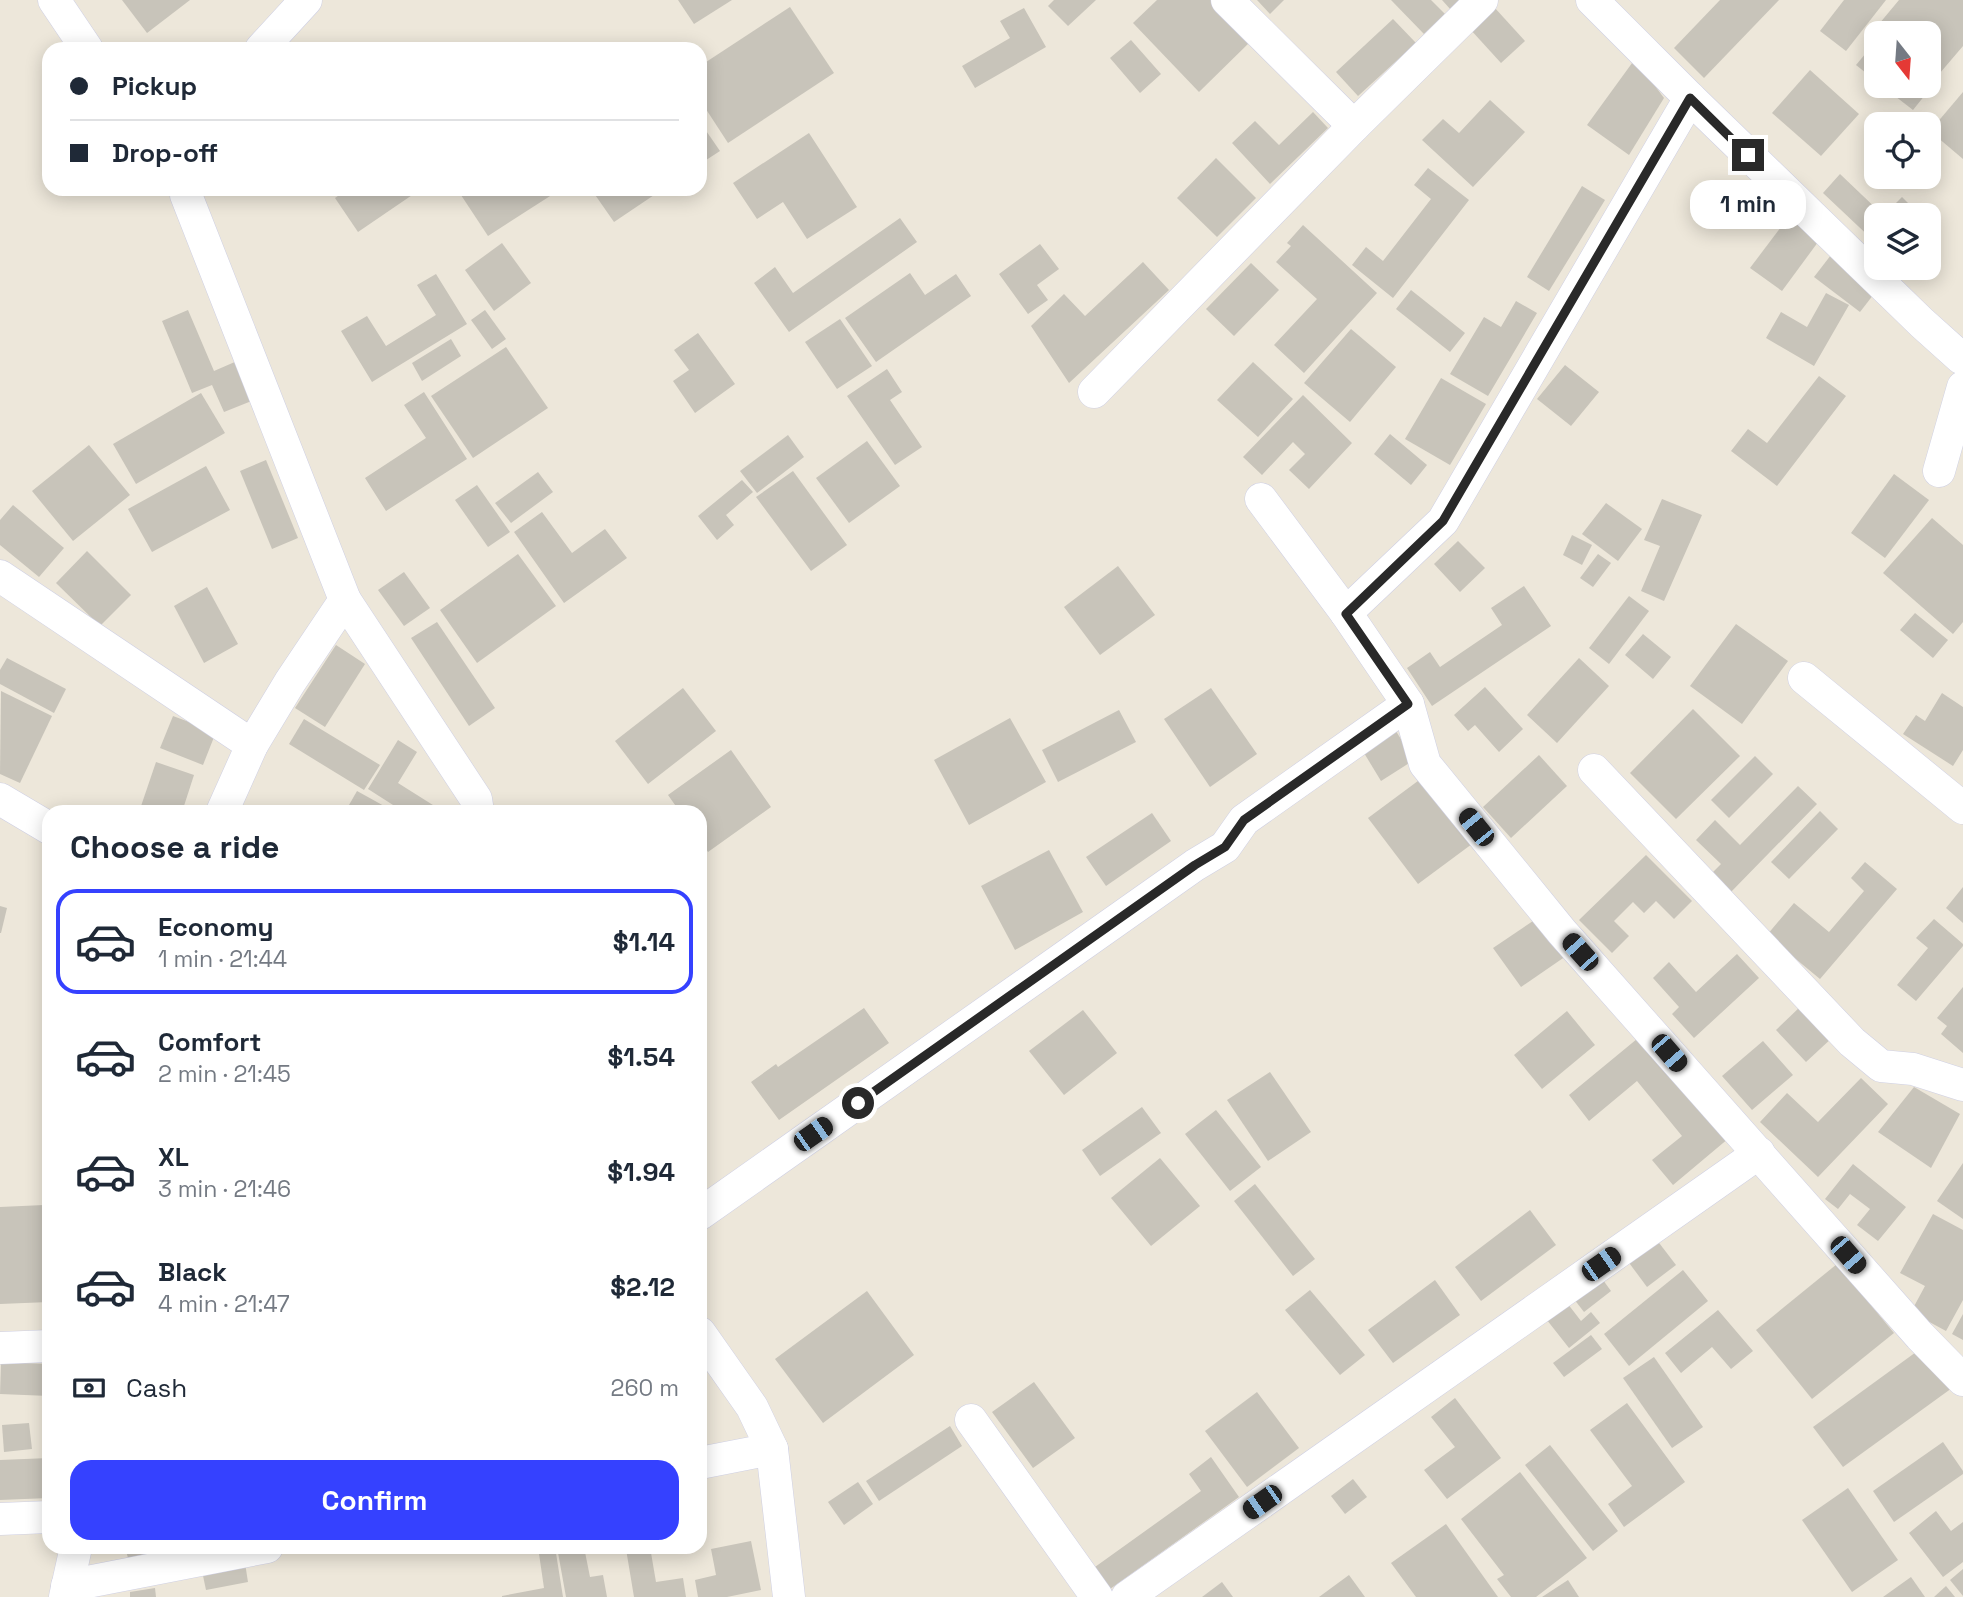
<!DOCTYPE html>
<html lang="en">
<head>
<meta charset="utf-8">
<style>
  :root { --surface:#fff; --page:#f2f2f3; --text:#1f2937; --muted:#747a83; --line:#e0e1e3; --accent:#3541ff }
  body { margin:0; font-family:"Space Grotesk",sans-serif; background:var(--page); color:var(--text); height:100vh; display:flex; flex-direction:column; font-size:26px; white-space:nowrap }
  * { box-sizing:border-box; margin:0 }
  p { font-size:23px; color:var(--muted) }
  .icon { flex:none; width:38px; height:38px; fill:none; stroke:currentColor; stroke-width:2; stroke-linecap:round; stroke-linejoin:round }
  .map { position:relative; flex:1; overflow:hidden }
  .side { position:absolute; left:42px; top:805px; width:665px; height:749px; display:flex; flex-direction:column; background:var(--surface); border-radius:21px; box-shadow:0 4px 18px #0003 }
  .side>* { flex:none }
  .top-card { position:absolute; left:42px; top:42px; width:665px; height:154px; border-radius:21px; box-shadow:0 4px 18px #0003; display:grid; align-content:center; height:154px; padding:0 28px; background:var(--surface) }
  .needle { width:46px; rotate:163deg }
  .fabs { position:absolute; left:1864px; top:21px; display:grid; gap:14px }
  .fabs a { display:grid; place-items:center; width:77px; height:77px; border-radius:14px; background:var(--surface); box-shadow:0 4px 18px #0003; font-size:35px }
  .end { position:absolute; width:32px; height:32px; margin:-16px; border:9px solid #292929; background:#fff; box-shadow:0 0 0 4px #fff }
  .from { border-radius:50% }
  .bubble { position:absolute; height:49px; border-radius:21px; background:var(--surface); box-shadow:0 4px 18px #0003; font-size:23px; font-weight:800; line-height:49px; text-align:center }
  .car { position:absolute; width:21px; height:42px; margin:-21px -10px; border-radius:9px; box-shadow:0 0 5px 2px #0007; background:linear-gradient(#222 24%,#8ab4d8 0 40%,#222 0 76%,#8ab4d8 0 86%,#222 0) }
  .top-card b { display:flex; align-items:center; gap:24px; height:66px; font-size:26px }
  .top-card b+b { border-top:2px solid var(--line) }
  .top-card i { width:18px; height:18px; background:var(--text) }
  ul { padding:0; list-style:none }
  li { display:flex; align-items:center; gap:21px; height:105px; margin:0 14px 10px; padding:0 14px; border:4px solid transparent; border-radius:21px }
  li div { flex:1 }
  li b { display:block; font-size:26px }
  li em { font-style:normal; font-weight:800 }
  li.selected { border-color:var(--accent) }
  li>.icon { width:63px; height:63px; stroke-width:1.5 }
  h2 { padding:0 28px; font-size:32px; line-height:84px }
  .pay { display:flex; align-items:center; gap:18px; height:77px; padding:0 28px; font-size:26px }
  .pay p { margin-inline-start:auto }
  .button { display:flex; gap:14px; margin-top:auto; padding:14px 28px }
  .button a { flex:1; height:80px; border-radius:21px; background:var(--accent); color:#fff; font-size:28px; font-weight:800; line-height:80px; text-align:center }
  .map>svg:first-child { display:block }
</style>
</head>
<body>
<div class="map">
<svg width="1963" height="1597" viewBox="0 0 1963 1597">
  <rect width="100%" height="100%" fill="#ede7da"/>
  <g fill="#c8c4ba">
    <path d="M122,0H190L147,33Z"/>
    <path d="M678,0H732L694,24Z"/>
    <path d="M1054,0H1096L1068,26L1048,6Z"/>
    <path d="M1157,0H1213L1252,40L1199,92L1133,23Z"/>
    <path d="M1257,0H1284L1270,14Z"/>
    <path d="M1391,0H1431L1445,14L1424,34Z"/>
    <path d="M1442,0H1463L1451,10Z"/>
    <path d="M1720,0H1779L1704,78L1674,48Z"/>
    <path d="M1844,0H1886L1846,51L1820,31Z"/>
    <path d="M1899,0H1963V46L1934,80L1928,75V33H1879L1874,30Z"/>
    <path d="M790,7L834,73L728,143L700,100V66Z"/>
    <path d="M1494,7L1525,41L1501,63L1470,29Z"/>
    <path d="M1024,8L1046,47L975,88L962,66L1010,38L1000,21Z"/>
    <path d="M1393,19L1416,43L1358,96L1336,72Z"/>
    <path d="M1131,40L1161,74L1140,93L1110,58Z"/>
    <path d="M1876,41V81L1856,65Z"/>
    <path d="M1635,59L1664,98L1629,155L1587,125Z"/>
    <path d="M1810,70L1859,114L1821,156L1772,113Z"/>
    <path d="M1928,82L1933,85L1913,110L1882,86H1928Z"/>
    <path d="M1963,92V159L1930,131Z"/>
    <path d="M1490,100L1525,132L1473,187L1422,140L1443,119L1459,133Z"/>
    <path d="M1313,112L1328,128L1270,184L1232,143L1255,121L1279,145Z"/>
    <path d="M700,122L720,151L700,164Z"/>
    <path d="M809,133L857,207L807,239L783,202L757,219L733,183Z"/>
    <path d="M1216,158L1256,198L1217,237L1177,198Z"/>
    <path d="M1428,168L1469,200L1393,298L1352,265L1366,247L1383,261L1431,199L1414,185Z"/>
    <path d="M1840,174L1883,215H1876V243L1823,193Z"/>
    <path d="M1582,186L1605,200L1549,291L1527,277Z"/>
    <path d="M348,189H421L358,232L335,198Z"/>
    <path d="M457,189H561L488,236Z"/>
    <path d="M591,189H663L614,222Z"/>
    <path d="M1902,197L1918,213L1916,215H1884Z"/>
    <path d="M1790,215L1821,238L1782,291L1750,268Z"/>
    <path d="M900,218L917,242L789,332L754,283L775,267L793,293Z"/>
    <path d="M1303,225L1377,293L1304,373L1274,345L1317,299L1276,262L1291,246L1287,243Z"/>
    <path d="M502,243L531,283L494,311L465,270Z"/>
    <path d="M1040,244L1059,269L1037,285L1048,300L1028,314L999,274Z"/>
    <path d="M1831,255L1877,290L1860,312L1814,277Z"/>
    <path d="M1143,262L1169,290L1069,383L1031,326L1064,294L1085,316Z"/>
    <path d="M1251,263L1279,290L1234,336L1206,309Z"/>
    <path d="M910,273L925,295L956,274L971,296L876,362L845,318Z"/>
    <path d="M436,274L467,324L372,382L341,331L367,316L386,346L436,315L417,285Z"/>
    <path d="M1411,290L1465,333L1450,352L1396,309Z"/>
    <path d="M1826,293L1849,305L1814,366L1766,338L1781,312L1807,327Z"/>
    <path d="M1516,301L1537,313L1488,396L1450,374L1484,317L1501,327Z"/>
    <path d="M188,310L214,371L237,361L254,400L224,412L212,385L192,393L162,321Z"/>
    <path d="M485,310L506,339L492,349L471,320Z"/>
    <path d="M840,319L872,366L837,389L805,342Z"/>
    <path d="M1351,329L1396,367L1350,422L1304,383Z"/>
    <path d="M698,333L735,384L695,413L673,381L689,370L674,350Z"/>
    <path d="M451,339L461,356L422,381L412,363Z"/>
    <path d="M506,347L548,408L473,458L431,396Z"/>
    <path d="M1253,362L1293,399L1258,437L1217,400Z"/>
    <path d="M1565,365L1599,392L1571,426L1537,399Z"/>
    <path d="M887,369L902,392L890,400L922,447L895,465L847,396Z"/>
    <path d="M1819,376L1846,396L1777,486L1731,451L1748,429L1767,443Z"/>
    <path d="M1441,378L1486,404L1450,465L1405,439Z"/>
    <path d="M424,392L467,459L386,511L365,478L426,438L404,405Z"/>
    <path d="M201,393L225,433L136,484L113,444Z"/>
    <path d="M1303,395L1352,443L1309,489L1289,470L1305,454L1293,442L1262,475L1243,457Z"/>
    <path d="M1390,434L1427,465L1411,485L1374,454Z"/>
    <path d="M788,435L804,457L757,493L740,471Z"/>
    <path d="M867,441L900,486L849,523L816,478Z"/>
    <path d="M89,445L130,495L73,541L32,491Z"/>
    <path d="M266,460L298,538L272,549L240,471Z"/>
    <path d="M206,466L230,510L152,552L128,509Z"/>
    <path d="M793,471L847,545L811,571L756,497Z"/>
    <path d="M538,472L553,492L511,523L495,503Z"/>
    <path d="M1894,474L1929,500L1885,558L1851,533Z"/>
    <path d="M742,480L753,492L726,515L734,525L717,540L698,516Z"/>
    <path d="M477,485L510,532L488,547L455,500Z"/>
    <path d="M1662,499L1702,515L1664,601L1641,591L1660,546L1644,540Z"/>
    <path d="M1606,503L1642,529L1618,561L1582,534Z"/>
    <path d="M13,505L64,548L39,577L0,545V520Z"/>
    <path d="M542,512L572,553L605,529L627,558L564,603L514,532Z"/>
    <path d="M1932,518L1963,545V622L1953,634L1883,573Z"/>
    <path d="M1572,535L1592,545L1582,565L1563,555Z"/>
    <path d="M1458,541L1485,568L1460,592L1434,564Z"/>
    <path d="M87,551L131,595L100,626L56,583Z"/>
    <path d="M518,554L556,606L477,663L440,610Z"/>
    <path d="M1598,554L1611,563L1593,587L1580,578Z"/>
    <path d="M1118,566L1155,615L1100,655L1064,607Z"/>
    <path d="M404,572L430,608L404,626L378,590Z"/>
    <path d="M1524,586L1551,626L1432,706L1407,668L1430,652L1440,667L1502,625L1491,608Z"/>
    <path d="M207,587L238,644L204,663L174,606Z"/>
    <path d="M1629,596L1649,611L1609,664L1589,648Z"/>
    <path d="M1915,613L1948,640L1933,658L1900,630Z"/>
    <path d="M437,622L495,708L469,726L411,638Z"/>
    <path d="M1736,624L1788,661L1742,724L1690,686Z"/>
    <path d="M1643,634L1671,657L1653,679L1625,655Z"/>
    <path d="M336,645L365,664L325,727L295,708Z"/>
    <path d="M7,658L66,689L54,713L0,684V670Z"/>
    <path d="M1579,658L1609,686L1557,743L1527,715Z"/>
    <path d="M1485,687L1523,729L1499,752L1475,725L1468,731L1454,715Z"/>
    <path d="M683,688L716,731L648,784L615,741Z"/>
    <path d="M1211,688L1257,754L1210,787L1164,719Z"/>
    <path d="M1,691L52,716L20,783L0,774Z"/>
    <path d="M1942,693L1963,707V750L1953,766L1903,734L1916,715L1925,721Z"/>
    <path d="M1693,709L1740,756L1676,819L1630,773Z"/>
    <path d="M1119,710L1136,742L1058,782L1042,750Z"/>
    <path d="M173,716L216,732L203,765L160,748Z"/>
    <path d="M1010,718L1046,782L969,825L934,760Z"/>
    <path d="M304,719L380,765L364,790L289,744Z"/>
    <path d="M1394,728L1414,760L1381,781L1361,748Z"/>
    <path d="M398,740L417,752L398,783L444,812H404L368,789Z"/>
    <path d="M731,750L771,807L708,852L700,840V812H680L668,795Z"/>
    <path d="M1539,755L1567,786L1511,838L1483,807Z"/>
    <path d="M1755,756L1773,774L1729,818L1711,800Z"/>
    <path d="M156,762L194,775L182,812H139Z"/>
    <path d="M1426,775L1476,841L1418,884L1368,818Z"/>
    <path d="M1798,786L1817,804L1730,893L1711,874L1721,864L1696,840L1715,820L1740,845Z"/>
    <path d="M357,791L395,812H345Z"/>
    <path d="M1820,811L1838,829L1789,879L1771,862Z"/>
    <path d="M1152,813L1171,841L1106,886L1086,857Z"/>
    <path d="M1049,850L1083,912L1015,950L981,886Z"/>
    <path d="M1646,855L1692,901L1674,919L1656,901L1644,913L1633,902L1614,921L1629,936L1612,953L1579,920Z"/>
    <path d="M1865,862L1897,889L1820,979L1767,935L1794,903L1829,932L1864,891L1851,878Z"/>
    <path d="M1963,887V923L1946,908Z"/>
    <path d="M0,906L7,908L1,933H0Z"/>
    <path d="M1542,915L1569,954L1521,987L1493,948Z"/>
    <path d="M1934,919L1963,944V946L1916,1001L1897,985L1928,948L1916,938Z"/>
    <path d="M1737,954L1759,978L1694,1038L1672,1014L1679,1007L1653,978L1669,962L1696,992Z"/>
    <path d="M1963,987V1053L1941,1034L1947,1026L1937,1018Z"/>
    <path d="M1803,1004L1833,1037L1806,1062L1776,1030Z"/>
    <path d="M864,1008L889,1043L779,1120L751,1082L776,1064L778,1067Z"/>
    <path d="M1083,1010L1117,1053L1064,1095L1029,1051Z"/>
    <path d="M1567,1011L1595,1045L1542,1089L1514,1055Z"/>
    <path d="M1643,1034L1729,1138L1673,1185L1652,1160L1682,1136L1637,1081L1589,1121L1569,1095Z"/>
    <path d="M1763,1041L1793,1075L1752,1110L1722,1076Z"/>
    <path d="M1270,1072L1311,1132L1268,1161L1227,1100Z"/>
    <path d="M1861,1078L1888,1104L1818,1177L1760,1122L1787,1093L1818,1122Z"/>
    <path d="M1914,1087L1960,1114L1931,1168L1878,1132Z"/>
    <path d="M1142,1107L1161,1133L1100,1176L1082,1150Z"/>
    <path d="M1216,1110L1261,1167L1230,1191L1185,1134Z"/>
    <path d="M1160,1158L1200,1206L1151,1246L1111,1198Z"/>
    <path d="M1963,1163V1219L1937,1201Z"/>
    <path d="M1853,1164L1906,1207L1878,1241L1857,1225L1870,1209L1850,1194L1838,1209L1825,1199Z"/>
    <path d="M1255,1184L1315,1259L1293,1276L1234,1201Z"/>
    <path d="M44,1205L49,1302L0,1304V1207Z"/>
    <path d="M1530,1210L1556,1245L1481,1301L1455,1267Z"/>
    <path d="M1933,1214L1963,1230V1300L1946,1331L1911,1312L1925,1286L1900,1273Z"/>
    <path d="M1653,1235L1676,1265L1647,1287L1624,1256Z"/>
    <path d="M1837,1264L1894,1333L1812,1399L1756,1330Z"/>
    <path d="M1595,1269L1611,1291L1584,1312L1567,1290Z"/>
    <path d="M1683,1270L1708,1301L1629,1366L1604,1334Z"/>
    <path d="M1435,1280L1460,1315L1393,1363L1368,1330Z"/>
    <path d="M1310,1290L1365,1355L1340,1375L1285,1310Z"/>
    <path d="M867,1291L914,1355L823,1423L775,1359Z"/>
    <path d="M1564,1299L1581,1321L1591,1312L1600,1323L1569,1348L1543,1315Z"/>
    <path d="M1718,1310L1753,1351L1731,1369L1712,1347L1681,1373L1665,1353Z"/>
    <path d="M1963,1314V1340L1952,1334Z"/>
    <path d="M1591,1335L1602,1349L1564,1377L1553,1363Z"/>
    <path d="M1923,1347L1952,1388L1843,1467L1813,1427Z"/>
    <path d="M1654,1357L1703,1427L1672,1448L1623,1378Z"/>
    <path d="M1,1362L49,1364V1396L0,1394Z"/>
    <path d="M1034,1382L1075,1438L1033,1468L992,1412Z"/>
    <path d="M1257,1392L1299,1448L1247,1487L1205,1431Z"/>
    <path d="M1455,1398L1501,1458L1447,1499L1424,1470L1455,1447L1431,1417Z"/>
    <path d="M1627,1403L1685,1482L1624,1527L1608,1504L1632,1486L1590,1430Z"/>
    <path d="M29,1423L32,1449L4,1452L2,1425Z"/>
    <path d="M950,1426L962,1446L879,1501L866,1481Z"/>
    <path d="M1943,1442L1963,1471V1474L1894,1522L1873,1491Z"/>
    <path d="M1550,1445L1618,1531L1593,1551L1525,1465Z"/>
    <path d="M1211,1457L1239,1497L1110,1589L1095,1567L1201,1491L1189,1474Z"/>
    <path d="M49,1458V1498L0,1500V1460Z"/>
    <path d="M1520,1472L1587,1558L1536,1597H1511L1497,1579L1504,1575L1461,1519Z"/>
    <path d="M1353,1479L1367,1497L1345,1514L1331,1496Z"/>
    <path d="M858,1482L873,1504L844,1525L828,1502Z"/>
    <path d="M1848,1488L1898,1560L1852,1592L1802,1520Z"/>
    <path d="M1936,1511L1951,1531L1963,1522V1562L1943,1577L1909,1533Z"/>
    <path d="M1446,1524L1498,1597H1416L1391,1563Z"/>
    <path d="M751,1541L761,1590L727,1597H698L695,1580L716,1575L711,1549Z"/>
    <path d="M125,1547H169V1548L128,1558Z"/>
    <path d="M538,1547H555L563,1597H502V1596L544,1588Z"/>
    <path d="M557,1547H584L590,1577L603,1575L607,1597H566Z"/>
    <path d="M639,1547H650L656,1582L683,1578L686,1597H634L626,1549Z"/>
    <path d="M245,1563L248,1582L206,1590L202,1571Z"/>
    <path d="M1963,1569V1596L1950,1580Z"/>
    <path d="M1349,1575L1365,1597H1319Z"/>
    <path d="M1911,1577L1925,1597H1883Z"/>
    <path d="M1568,1580L1579,1597H1542Z"/>
    <path d="M1222,1582L1233,1597H1202Z"/>
    <path d="M1946,1586L1955,1597H1934Z"/>
    <path d="M155,1588L156,1597H130V1592Z"/>
  </g>
  <g fill="none" stroke-linecap="round" stroke-linejoin="round">
    <g stroke="#cfd0e4" stroke-width="33">
      <g id="street">
        <path d="M54,0L87,49"/>
        <path d="M1227,0L1354,126"/>
        <path d="M1592,0L1690,98L1922,323L1961,358"/>
        <path d="M261,49L306,0"/>
        <path d="M188,189L186,195L345,600L290,682L252,745L222,812"/>
        <path d="M1094,392L1354,126L1482,0"/>
        <path d="M1939,471L1963,387"/>
        <path d="M1261,499L1346,613L1408,704L1425,764L1562,932L1920,1336L1963,1380"/>
        <path d="M0,576L252,745"/>
        <path d="M345,600L476,799L478,812"/>
        <path d="M1346,613L1443,521L1690,98"/>
        <path d="M1804,678L1963,808"/>
        <path d="M1594,770L1852,1042L1881,1066L1913,1069L1963,1085"/>
        <path d="M0,799L49,828"/>
        <path d="M700,1214L1195,865L1225,847L1244,820L1408,704"/>
        <path d="M700,1333L752,1407L772,1449L789,1597"/>
        <path d="M0,1348L49,1346"/>
        <path d="M971,1420L1097,1597"/>
        <path d="M700,1463L772,1449"/>
        <path d="M0,1519L49,1517"/>
        <path d="M67,1586L267,1547"/>
        <path d="M65,1597L76,1547"/>
        <path d="M1127,1597L1759,1153"/>
      </g>
    </g>
    <use href="#street" stroke="#fff" stroke-width="32"/>
  </g>
  <g fill="none" stroke-linecap="round" stroke-linejoin="round">
    <path stroke="#292929" stroke-width="9" d="M858,1103L1195,865L1225,847L1244,820L1408,704L1346,614L1443,521L1690,98L1748,155"/>
  </g>
</svg>
<div class="fabs">
<a><svg class="needle" viewBox="-14 -14 28 28"><path d="M0-13l5 13h-10z" fill="#e53935"/><path d="M0 13l5-13h-10z" fill="#747a83"/></svg></a>
<a><svg class="icon" aria-label="locate" viewBox="0 0 24 24"><circle cx="12" cy="12" r="6"/><path d="M12 2v4M12 18v4M2 12h4M18 12h4"/></svg></a>
<a><svg class="icon" aria-label="layers" viewBox="0 0 24 24"><path d="M12 4l9 5-9 5-9-5zM3 14l9 5 9-5"/></svg></a>
</div>
<i class="end from" style="left:858px;top:1103px"></i>
<i class="end" style="left:1748px;top:155px"></i>
<div class="bubble" style="left:1690px;top:180px;width:116px">1 min</div>
<i class="car" style="left:1476px;top:827px;rotate:321deg"></i>
<i class="car" style="left:1580px;top:952px;rotate:318deg"></i>
<i class="car" style="left:1669px;top:1053px;rotate:139deg"></i>
<i class="car" style="left:813px;top:1134px;rotate:55deg"></i>
<i class="car" style="left:1848px;top:1255px;rotate:139deg"></i>
<i class="car" style="left:1601px;top:1264px;rotate:55deg"></i>
<i class="car" style="left:1262px;top:1502px;rotate:235deg"></i>
<div class="top-card">
<b><i class="from"></i>Pickup</b>
<b><i></i>Drop-off</b>
</div>
<section class="side">
<h2>Choose a ride</h2>
<ul>
<li class="selected"><svg class="icon" aria-label="car" viewBox="0 0 24 24"><path d="M5 17H2v-5l4-1 3-4h7l3 4 3 1v5h-3M9 17h6M6 11h13"/><circle cx="7" cy="17" r="2"/><circle cx="17" cy="17" r="2"/></svg><div><b>Economy</b><p>1 min · 21:44</p></div><em>$1.14</em></li>
<li><svg class="icon" aria-label="car" viewBox="0 0 24 24"><path d="M5 17H2v-5l4-1 3-4h7l3 4 3 1v5h-3M9 17h6M6 11h13"/><circle cx="7" cy="17" r="2"/><circle cx="17" cy="17" r="2"/></svg><div><b>Comfort</b><p>2 min · 21:45</p></div><em>$1.54</em></li>
<li><svg class="icon" aria-label="car" viewBox="0 0 24 24"><path d="M5 17H2v-5l4-1 3-4h7l3 4 3 1v5h-3M9 17h6M6 11h13"/><circle cx="7" cy="17" r="2"/><circle cx="17" cy="17" r="2"/></svg><div><b>XL</b><p>3 min · 21:46</p></div><em>$1.94</em></li>
<li><svg class="icon" aria-label="car" viewBox="0 0 24 24"><path d="M5 17H2v-5l4-1 3-4h7l3 4 3 1v5h-3M9 17h6M6 11h13"/><circle cx="7" cy="17" r="2"/><circle cx="17" cy="17" r="2"/></svg><div><b>Black</b><p>4 min · 21:47</p></div><em>$2.12</em></li>
</ul>
<div class="pay"><svg class="icon" aria-label="cash" viewBox="0 0 24 24"><path d="M3 7h18v10H3z"/><circle cx="12" cy="12" r="2"/></svg>Cash<p>260 m</p></div>
<div class="button"><a>Confirm</a></div>
</section>
</div>
</body>
</html>
